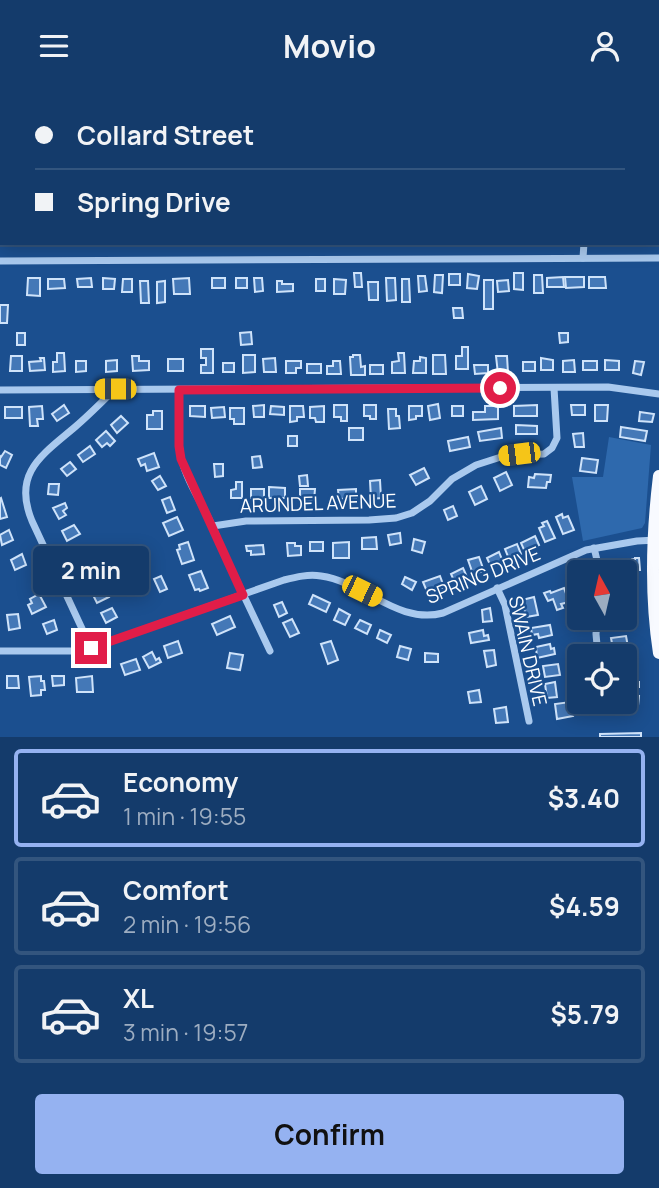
<!DOCTYPE html>
<html lang="en">
<head>
<meta charset="utf-8">
<style>
  :root { --surface:#143b6b; --page:#1d4271; --text:#f1f3f6; --muted:#9dadc1; --line:#33557e; --accent:#95b2f1 }
  body { margin:0; font-family:Manrope,sans-serif; background:var(--page); color:var(--text); height:100vh; display:flex; flex-direction:column; font-size:26px; white-space:nowrap }
  * { box-sizing:border-box; margin:0 }
  p { font-size:23px; color:var(--muted) }
  .icon { flex:none; width:38px; height:38px; fill:none; stroke:currentColor; stroke-width:2; stroke-linecap:round; stroke-linejoin:round }
  .map { position:relative; height:646px; overflow:hidden }
  .panel { display:flex; flex-direction:column; background:var(--surface); flex:1 }
  .panel>* { flex:none }
  .guide { position:absolute; left:0px; top:0px; width:660px; height:154px; box-shadow:0 4px 18px #0003,0 0 0 2px var(--line); display:grid; align-content:center; height:154px; padding:0 35px; background:var(--surface) }
  .needle { width:46px; rotate:352deg }
  .tools { position:absolute; left:567px; top:469px; display:grid; gap:14px }
  .tools a { display:grid; place-items:center; width:70px; height:70px; border-radius:7px; background:var(--surface); box-shadow:0 4px 18px #0003,0 0 0 2px var(--line); font-size:35px }
  .end { position:absolute; width:32px; height:32px; margin:-16px; border:9px solid #e11d48; background:#fff; box-shadow:0 0 0 4px #fff }
  .from { border-radius:50% }
  .bubble { position:absolute; height:49px; border-radius:7px; background:var(--surface); box-shadow:0 4px 18px #0003,0 0 0 2px var(--line); font-size:23px; font-weight:700; line-height:49px; text-align:center }
  .car { position:absolute; width:21px; height:42px; margin:-21px -10px; border-radius:9px; box-shadow:0 0 5px 2px #0007; background:linear-gradient(#f5c518 24%,#345 0 40%,#f5c518 0 76%,#345 0 86%,#f5c518 0) }
  .guide b { display:flex; align-items:center; gap:24px; height:66px; font-size:26px }
  .guide b+b { border-top:2px solid var(--line) }
  .guide i { width:18px; height:18px; background:var(--text) }
  ul { padding:12px 0 0; list-style:none }
  li { display:flex; align-items:center; gap:21px; height:98px; margin:0 14px 10px; padding:0 21px; border:4px solid var(--line); border-radius:7px }
  li div { flex:1 }
  li b { display:block; font-size:26px }
  li em { font-style:normal; font-weight:700 }
  li.current { border-color:var(--accent) }
  li>.icon { width:63px; height:63px; stroke-width:1.5 }
  .primary-button { display:flex; gap:14px; margin-top:auto; padding:14px 35px }
  .primary-button a { flex:1; height:80px; border-radius:7px; background:var(--accent); color:#111; font-size:28px; font-weight:700; line-height:80px; text-align:center }
  header { display:flex; justify-content:space-between; align-items:center; height:91px; padding:0 35px; background:var(--surface); font-size:32px; font-weight:700 }
  .map>svg:first-child { display:block }
</style>
</head>
<body>
<header><svg class="icon" aria-label="menu" viewBox="0 0 24 24"><path d="M4 6h16M4 12h16M4 18h16"/></svg>Movio<svg class="icon" aria-label="person" viewBox="0 0 24 24"><circle cx="12" cy="8" r="4"/><path d="M4 21q1-7 8-7t8 7"/></svg></header>
<div class="map">
<svg width="659" height="646" viewBox="0 0 659 646">
  <rect width="100%" height="100%" fill="#1b4f8f"/>
  <path fill="#2e69ad" d="M609,346L651,354L645,432L642,437L583,450L572,386H603Z"/>
  <g fill="#4478b7" stroke="#cfe3fa" stroke-width="2">
    <path d="M354,182H361L362,196H355Z"/>
    <path d="M514,182H523V199L514,198Z"/>
    <rect x="449" y="183" width="11" height="11"/>
    <path d="M468,183L479,185L477,198L467,197Z"/>
    <path d="M435,184H443L442,202L434,201Z"/>
    <path d="M534,184H542L543,202H534Z"/>
    <path d="M418,185H425L427,200L419,201Z"/>
    <path d="M563,186L564,196H547V187Z"/>
    <path d="M565,186H584V196L566,197Z"/>
    <path d="M589,186H605L606,197H589Z"/>
    <path d="M28,187H40V205L27,204Z"/>
    <path d="M91,187L92,196H78L77,188Z"/>
    <path d="M103,187L115,188L114,198H103Z"/>
    <path d="M189,187L190,203H174L173,188Z"/>
    <rect x="212" y="187" width="13" height="10"/>
    <rect x="236" y="187" width="11" height="10"/>
    <path d="M254,187H262L263,200L255,201Z"/>
    <path d="M386,187H395L396,209L387,210Z"/>
    <path d="M48,188H64L65,197L48,198Z"/>
    <path d="M123,188H132V201H122Z"/>
    <rect x="316" y="188" width="9" height="12"/>
    <path d="M334,188L346,189L345,203H334Z"/>
    <path d="M402,188H409L410,211H402Z"/>
    <rect x="484" y="189" width="9" height="29"/>
    <path d="M508,189L509,200L498,201L497,190Z"/>
    <path d="M140,190H148L149,212H141Z"/>
    <path d="M165,190V211L157,212V191Z"/>
    <path d="M277,190H282V193H293V200L277,201Z"/>
    <path d="M368,191H378V209H369Z"/>
    <path d="M0,214H8L7,232H0Z"/>
    <path d="M453,217H462L463,227H454Z"/>
    <path d="M251,241L252,253L241,254L240,242Z"/>
    <rect x="17" y="242" width="8" height="12"/>
    <path d="M559,242H568V251L560,252Z"/>
    <path d="M462,256H468V278H456V265H462Z"/>
    <path d="M201,258H213V282H201V274H206V267H201Z"/>
    <path d="M57,262H64L65,280L53,281V271H57Z"/>
    <path d="M398,262H404L405,282H392V271L399,270Z"/>
    <path d="M243,264H255V281L243,282Z"/>
    <path d="M353,264H360L361,276L365,275V284H351L350,266H353Z"/>
    <path d="M433,264H445L446,283H433Z"/>
    <path d="M11,265H22V280H10Z"/>
    <path d="M132,265H139V270H149V279L133,280Z"/>
    <path d="M496,265H507L508,282L498,283Z"/>
    <path d="M420,266L426,267V282H413L414,270H420Z"/>
    <path d="M40,267H44L45,279L30,280L29,271L41,270Z"/>
    <path d="M275,267L276,281H264L263,268Z"/>
    <path d="M541,267L553,269V279H541Z"/>
    <rect x="168" y="268" width="15" height="12"/>
    <path d="M117,269V280L106,281V270Z"/>
    <path d="M574,269L575,281H563V270Z"/>
    <path d="M605,269L619,270V279H605Z"/>
    <path d="M76,270H86V280L76,281Z"/>
    <path d="M286,270H301V277H296V282H286Z"/>
    <path d="M333,270H340L341,283H327V275H333Z"/>
    <rect x="583" y="270" width="14" height="9"/>
    <path d="M635,270L644,271L641,284L633,282Z"/>
    <rect x="523" y="271" width="12" height="9"/>
    <rect x="223" y="272" width="11" height="9"/>
    <rect x="307" y="273" width="14" height="9"/>
    <rect x="370" y="274" width="13" height="9"/>
    <path d="M474,274H488V282L475,283Z"/>
    <path d="M438,313L440,327L430,329L428,315Z"/>
    <path d="M64,314L69,322L57,330L52,323Z"/>
    <path d="M264,314V326H254L253,315Z"/>
    <path d="M334,314H347V330H341V326H334Z"/>
    <path d="M364,314H376V328H370V325H364Z"/>
    <path d="M537,314V325H514V315Z"/>
    <path d="M571,314H585V324H572Z"/>
    <path d="M595,314H608L607,330H595Z"/>
    <path d="M42,315L43,328H37L38,335H30L29,316Z"/>
    <path d="M190,315H205V326L190,325Z"/>
    <path d="M271,315L284,316V324L270,323Z"/>
    <path d="M290,315H303L304,326H297V330L290,331Z"/>
    <path d="M324,315V331H316L315,327H310V316Z"/>
    <path d="M409,315H422V325H416V328L409,329Z"/>
    <rect x="452" y="315" width="11" height="10"/>
    <path d="M485,315H498V328L473,329V321H485Z"/>
    <rect x="5" y="316" width="17" height="11"/>
    <path d="M224,316L225,326L212,327L211,317Z"/>
    <path d="M230,317H244V333H234V328H230Z"/>
    <path d="M388,318H396V325H399L400,337L389,338Z"/>
    <path d="M153,320H162V338H147V324H153Z"/>
    <path d="M640,321L654,323L652,331L639,330Z"/>
    <path d="M121,325L128,332L117,342L111,334Z"/>
    <path d="M516,334L537,335V343H516Z"/>
    <path d="M621,336L647,340L645,350L620,346Z"/>
    <rect x="349" y="337" width="14" height="12"/>
    <path d="M501,337L502,347L480,350L478,341Z"/>
    <path d="M106,340L115,350L110,355L107,352L102,356L96,349Z"/>
    <path d="M583,342L584,356H575L573,343Z"/>
    <rect x="288" y="345" width="9" height="10"/>
    <path d="M468,346L470,356L450,360L448,350Z"/>
    <path d="M90,355L95,363L83,371L78,364Z"/>
    <path d="M5,360L12,364L6,377L0,374V365L1,366Z"/>
    <path d="M154,362L159,376L147,380L145,373L141,375L138,368Z"/>
    <path d="M260,365L262,376L253,377L252,366Z"/>
    <path d="M582,367L598,369L596,382L580,380Z"/>
    <path d="M70,371L76,378L67,385L61,378Z"/>
    <path d="M214,373H223V385L215,386Z"/>
    <path d="M424,377L429,387L416,394L410,384Z"/>
    <path d="M506,381L512,394L500,400L494,387Z"/>
    <path d="M535,383L551,384L550,391H547L546,397L528,396L529,386L534,387Z"/>
    <path d="M307,384L308,395H300L299,385Z"/>
    <path d="M160,385L166,395L158,399L152,390Z"/>
    <path d="M380,389L381,407L371,408L370,390Z"/>
    <path d="M236,391H242V407H231V399L236,398Z"/>
    <path d="M49,393H59L58,404L48,403Z"/>
    <path d="M481,395L487,408L475,414L469,401Z"/>
    <path d="M269,396L285,397V407H269Z"/>
    <rect x="251" y="398" width="13" height="9"/>
    <path d="M300,398H315L314,410H300Z"/>
    <path d="M356,398V407L339,408L338,399Z"/>
    <path d="M170,406L175,419L167,422L162,409Z"/>
    <path d="M1,407L7,426L0,428V408Z"/>
    <path d="M65,412L67,417L63,420L66,424L59,428L53,417Z"/>
    <path d="M453,415L457,425L448,429L444,419Z"/>
    <path d="M562,423L563,427L568,425L574,439L563,443L556,426Z"/>
    <path d="M177,426L183,439L169,445L163,432Z"/>
    <path d="M547,430L555,447L545,451L539,437L544,435L542,432Z"/>
    <path d="M74,434L80,443L67,450L62,440Z"/>
    <path d="M9,439L13,449L2,454L0,444Z"/>
    <path d="M400,442L401,452L390,454L388,444Z"/>
    <path d="M535,445L539,454L525,461L521,452Z"/>
    <path d="M376,446L377,458H362V447Z"/>
    <path d="M414,448L425,451L422,462L412,459Z"/>
    <path d="M188,451L194,469L182,473L177,459L180,458L179,454Z"/>
    <rect x="310" y="451" width="13" height="9"/>
    <path d="M349,451V467H333V452Z"/>
    <path d="M287,452H295V455H301V464L288,465Z"/>
    <path d="M517,453L521,463L509,468L505,458Z"/>
    <path d="M263,454L264,463L251,464V460H247L246,455Z"/>
    <path d="M81,457L85,466L77,470L73,460Z"/>
    <path d="M499,461L503,471L491,476L487,467Z"/>
    <path d="M22,463L26,474L15,479L11,469Z"/>
    <path d="M479,466L484,480L473,483L468,469Z"/>
    <path d="M635,467H639L640,479H632V468H635Z"/>
    <path d="M91,476L95,486L87,490L83,480Z"/>
    <path d="M463,477L467,486L455,492L451,483Z"/>
    <path d="M201,480L208,497L200,500L199,498L195,499L189,484Z"/>
    <path d="M161,485L167,498L160,501L154,488Z"/>
    <path d="M440,485L444,496L428,503L423,491Z"/>
    <path d="M405,486L416,491L412,499L402,493Z"/>
    <path d="M104,496L109,506L97,512L92,502Z"/>
    <path d="M564,497L569,511L561,513L563,517L557,519L553,508L548,510L544,502L550,500L551,502Z"/>
    <path d="M39,503L46,516L32,523L28,514L32,512L30,508Z"/>
    <path d="M313,504L330,512L326,521L309,513Z"/>
    <path d="M534,506L538,524L526,526L522,509Z"/>
    <path d="M282,511L287,522L279,526L274,514Z"/>
    <path d="M112,517L117,526L106,532L101,522Z"/>
    <path d="M490,517L492,530L483,531L482,519Z"/>
    <path d="M339,518L350,524L345,534L334,529Z"/>
    <path d="M18,523L20,537L9,539L7,524Z"/>
    <path d="M230,525L235,536L217,544L212,533Z"/>
    <path d="M609,527H625L624,531H627V538L608,537Z"/>
    <path d="M292,528L299,542L290,546L283,532Z"/>
    <path d="M54,529L57,539L47,543L43,533Z"/>
    <path d="M360,529L371,534L367,543L355,537Z"/>
    <path d="M550,534L552,544L539,547L538,543L532,544L531,537Z"/>
    <path d="M380,539L391,544L387,552L377,547Z"/>
    <path d="M483,539L484,545L488,544L489,549L471,552L469,542Z"/>
    <path d="M626,545L628,556L613,558L611,547Z"/>
    <path d="M178,550L182,562L168,567L164,555Z"/>
    <path d="M331,550L338,569L328,573L321,553Z"/>
    <path d="M550,553L551,558L554,557L555,563L537,567L536,556Z"/>
    <path d="M400,555L411,558L408,569L397,566Z"/>
    <path d="M494,559L496,574L487,576L484,560Z"/>
    <path d="M152,561L156,569L159,567L161,571L149,577L143,566Z"/>
    <path d="M230,562L243,564L240,579L227,577Z"/>
    <path d="M425,562L438,563V571H425Z"/>
    <path d="M136,568L140,579L125,584L121,573Z"/>
    <path d="M558,573L560,584L545,586L543,575Z"/>
    <path d="M625,584L636,585V591H639V596H625Z"/>
    <path d="M7,585H18L19,597H7Z"/>
    <path d="M41,585V590H44L45,599H41V604L31,605L29,586Z"/>
    <path d="M52,585H64V594L53,595Z"/>
    <path d="M92,585L93,601H77L76,587Z"/>
    <path d="M555,591L557,606L547,607L545,593Z"/>
    <path d="M479,599L481,611L470,612L468,601Z"/>
    <path d="M625,604L639,605L638,615L621,614V611H625Z"/>
    <path d="M570,611L573,625L557,628L555,613Z"/>
    <path d="M506,616L508,631L496,632L494,618Z"/>
    <path d="M641,642V646H600V643Z"/>
  </g>
  <g fill="none" stroke-linecap="round" stroke-linejoin="round">
    <g stroke="#a9c9ee" stroke-width="7">
      <path d="M451,0V2"/>
      <path d="M512,0L518,2"/>
      <path d="M611,2L612,0"/>
      <path d="M658,46H659"/>
      <path d="M583,167L584,152"/>
      <path d="M0,170L659,167"/>
      <path d="M0,299L608,296L659,303"/>
      <path d="M179,299C180,320 176,344 181,366C188,397 210,422 219,452L270,560"/>
      <path d="M213,435L246,430L369,429L396,427L412,422L430,410L452,388L476,374L504,365L544,363L552,357L557,347L554,297"/>
      <path d="M594,457L600,481"/>
      <path d="M497,497L505,514L529,630"/>
      <path d="M597,527L596,543L598,565"/>
      <path d="M91,557L32,430C12,382 42,364 75,336C89,324 102,311 115,298"/>
      <path d="M0,560H74L91,557L284,489C296,486 308,483 321,485C364,491 398,534 443,522L586,459L637,450L657,449"/>
    </g>
    <path stroke="#f8faff" stroke-width="12" d="M659,385C652,443 650,504 659,562"/>
  </g>
  <g fill="none" stroke-linecap="round" stroke-linejoin="round">
    <path stroke="#e11d48" stroke-width="9" d="M91,557L243,504L181,368L179,355V299L500,297"/>
  </g>
  <g text-anchor="middle" dominant-baseline="central" stroke-width="5" stroke-linejoin="round" paint-order="stroke">
    <g font-size="19" fill="#fff" stroke="#1b4f8f">
      <text transform="translate(318 412) rotate(-2)">ARUNDEL AVENUE</text>
      <text transform="translate(483 484) rotate(-22)">SPRING DRIVE</text>
      <text transform="translate(528 560) rotate(77)">SWAIN DRIVE</text>
    </g>
  </g>
</svg>
<div class="tools">
<a><svg class="needle" viewBox="-14 -14 28 28"><path d="M0-13l5 13h-10z" fill="#e53935"/><path d="M0 13l5-13h-10z" fill="#9dadc1"/></svg></a>
<a><svg class="icon" aria-label="locate" viewBox="0 0 24 24"><circle cx="12" cy="12" r="6"/><path d="M12 2v4M12 18v4M2 12h4M18 12h4"/></svg></a>
</div>
<i class="end from" style="left:500px;top:297px"></i>
<i class="end" style="left:91px;top:557px"></i>
<div class="bubble" style="left:33px;top:455px;width:116px">2 min</div>
<i class="car" style="left:115px;top:298px;rotate:270deg"></i>
<i class="car" style="left:519px;top:363px;rotate:263deg"></i>
<i class="car" style="left:362px;top:500px;rotate:116deg"></i>
<div class="guide">
<b><i class="from"></i>Collard Street</b>
<b><i></i>Spring Drive</b>
</div>
</div>
<section class="panel">
<ul>
<li class="current"><svg class="icon" aria-label="car" viewBox="0 0 24 24"><path d="M5 17H2v-5l4-1 3-4h7l3 4 3 1v5h-3M9 17h6M6 11h13"/><circle cx="7" cy="17" r="2"/><circle cx="17" cy="17" r="2"/></svg><div><b>Economy</b><p>1 min · 19:55</p></div><em>$3.40</em></li>
<li><svg class="icon" aria-label="car" viewBox="0 0 24 24"><path d="M5 17H2v-5l4-1 3-4h7l3 4 3 1v5h-3M9 17h6M6 11h13"/><circle cx="7" cy="17" r="2"/><circle cx="17" cy="17" r="2"/></svg><div><b>Comfort</b><p>2 min · 19:56</p></div><em>$4.59</em></li>
<li><svg class="icon" aria-label="car" viewBox="0 0 24 24"><path d="M5 17H2v-5l4-1 3-4h7l3 4 3 1v5h-3M9 17h6M6 11h13"/><circle cx="7" cy="17" r="2"/><circle cx="17" cy="17" r="2"/></svg><div><b>XL</b><p>3 min · 19:57</p></div><em>$5.79</em></li>
</ul>
<div class="primary-button"><a>Confirm</a></div>
</section>
</body>
</html>
